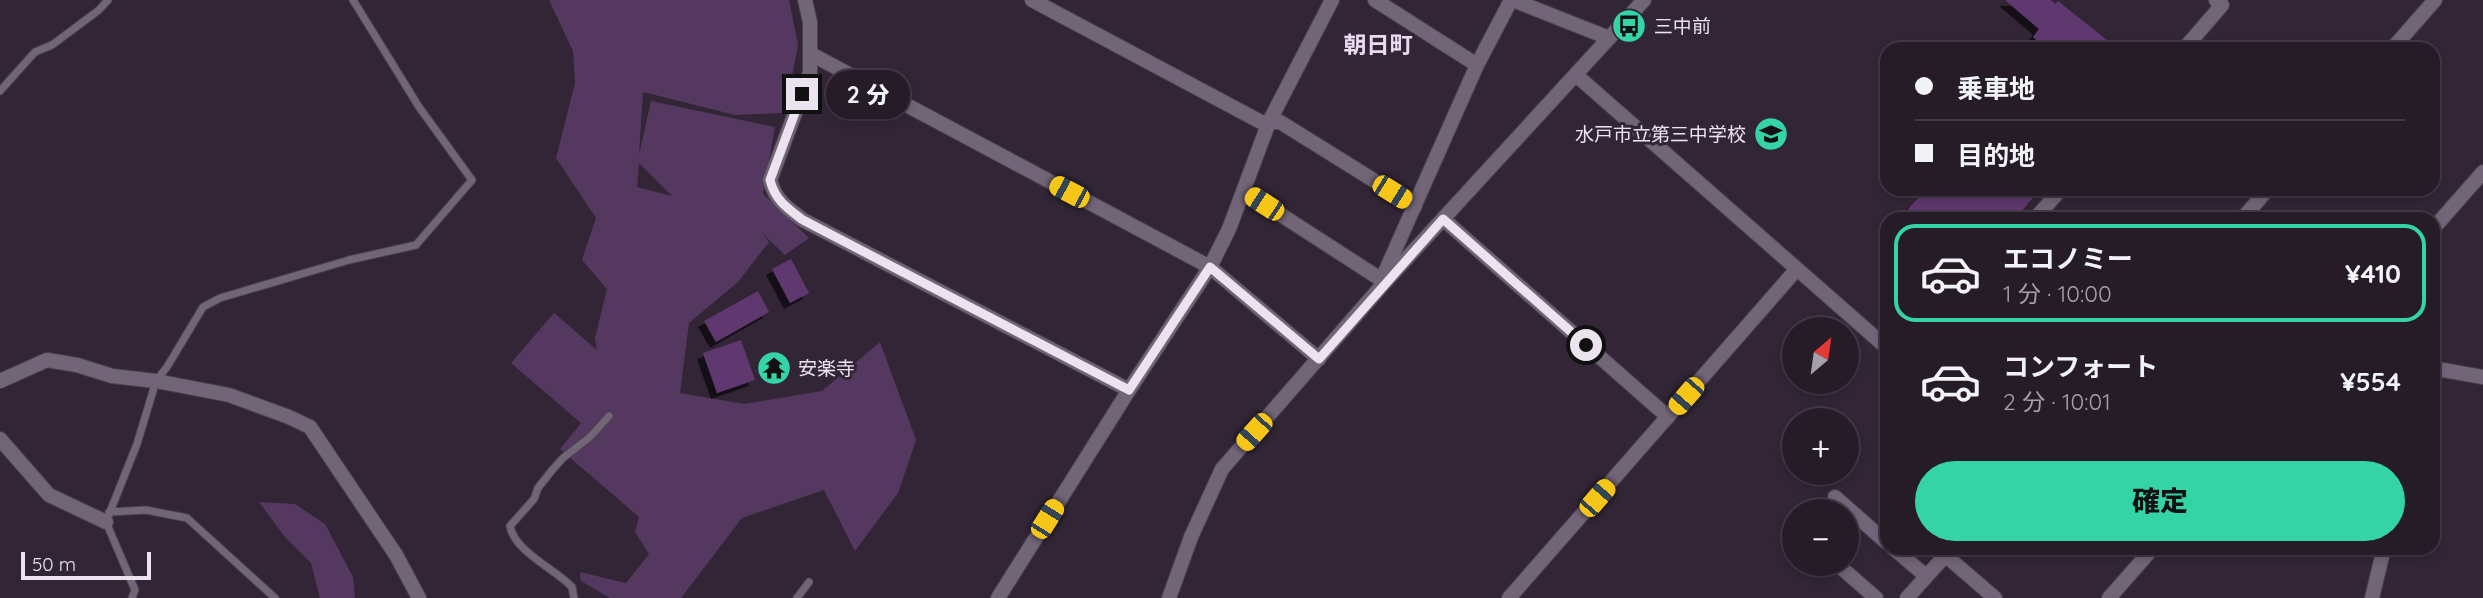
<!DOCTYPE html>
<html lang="ja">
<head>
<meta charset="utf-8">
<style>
  :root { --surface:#261c28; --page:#2e2530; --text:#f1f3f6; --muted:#a4a1a8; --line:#423a45; --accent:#35d4a7 }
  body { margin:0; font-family:Quicksand,"Noto Sans JP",sans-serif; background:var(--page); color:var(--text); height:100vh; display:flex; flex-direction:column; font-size:26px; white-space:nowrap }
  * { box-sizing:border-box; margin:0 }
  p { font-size:23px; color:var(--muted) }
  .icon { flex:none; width:38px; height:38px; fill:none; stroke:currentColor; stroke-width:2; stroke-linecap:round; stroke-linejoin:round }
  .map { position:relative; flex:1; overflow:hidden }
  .side { position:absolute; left:1880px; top:212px; width:560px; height:343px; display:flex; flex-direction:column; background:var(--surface); border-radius:21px; box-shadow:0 4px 10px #0003,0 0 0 2px var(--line) }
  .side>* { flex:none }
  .hud { position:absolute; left:1880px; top:42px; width:560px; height:154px; border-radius:21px; box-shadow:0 4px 10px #0003,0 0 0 2px var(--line); display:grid; align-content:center; height:154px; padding:0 35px; background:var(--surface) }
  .needle { width:46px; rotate:29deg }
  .tools { position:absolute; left:1782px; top:317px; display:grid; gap:14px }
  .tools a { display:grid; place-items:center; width:77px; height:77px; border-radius:50%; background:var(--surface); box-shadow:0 4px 10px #0003,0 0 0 2px var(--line); font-size:35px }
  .scale { position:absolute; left:21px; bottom:18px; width:130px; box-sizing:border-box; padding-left:7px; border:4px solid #ebe3ee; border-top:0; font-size:19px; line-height:24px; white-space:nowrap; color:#ebe3ee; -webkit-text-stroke:5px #322636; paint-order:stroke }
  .end { position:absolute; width:32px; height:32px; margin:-16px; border:9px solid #ebe3ee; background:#111; box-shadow:0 0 0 4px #111 }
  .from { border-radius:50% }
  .bubble { position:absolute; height:49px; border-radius:24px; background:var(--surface); box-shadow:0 4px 10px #0003,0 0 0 2px var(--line); font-size:23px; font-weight:800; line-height:49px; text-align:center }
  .car { position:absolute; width:21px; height:42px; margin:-21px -10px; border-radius:9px; box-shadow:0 0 5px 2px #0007; background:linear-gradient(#f5c518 24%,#345 0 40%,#f5c518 0 76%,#345 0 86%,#f5c518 0) }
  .hud b { display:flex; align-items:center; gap:24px; height:66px; font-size:26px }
  .hud b+b { border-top:2px solid var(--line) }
  .hud i { width:18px; height:18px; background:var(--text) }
  ul { padding:12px 0 0; list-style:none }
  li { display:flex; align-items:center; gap:21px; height:98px; margin:0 14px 10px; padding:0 21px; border:4px solid transparent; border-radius:21px }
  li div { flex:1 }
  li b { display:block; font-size:26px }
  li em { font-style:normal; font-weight:800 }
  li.selected { border-color:var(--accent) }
  li>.icon { width:63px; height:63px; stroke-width:1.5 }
  .button { display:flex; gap:14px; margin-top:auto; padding:14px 35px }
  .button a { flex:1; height:80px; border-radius:42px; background:var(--accent); color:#111; font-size:28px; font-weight:800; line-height:80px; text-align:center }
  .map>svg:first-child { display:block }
</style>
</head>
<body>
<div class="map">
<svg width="2483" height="598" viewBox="0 0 2483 598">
  <defs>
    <filter id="shadow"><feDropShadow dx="-6" dy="6" stdDeviation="0" flood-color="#0009"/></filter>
  </defs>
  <rect width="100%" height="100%" fill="#322636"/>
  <g fill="#55385f" fill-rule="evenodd">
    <path d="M549,0H789L798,45L785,113L735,115L643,92L639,155L651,101L775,127L763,194L809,238L785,255L763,234L769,242L738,282L689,323L680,393L744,404L822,391L880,342L916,440L898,493L855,551L824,490L742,518L681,598H610L581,581L580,572L626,583L649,554L635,532L639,517L560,449L581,423L511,363L554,313L597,350L595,338L607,289L582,260L596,218L556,158L575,83L573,51ZM639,163L672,196L637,187Z"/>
    <path d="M259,502L295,504L325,524L353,577L355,598H320L311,563L285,537Z"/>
  </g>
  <g fill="#613970" filter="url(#shadow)">
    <path d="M2005,0H2051L2055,4L2058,1L2118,49H2046L2033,37L2039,29Z"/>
    <path d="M1926,189H2040L2015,219H1920L1908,209Z"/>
    <path d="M791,259L809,293L790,303L772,269Z"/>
    <path d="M758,291L769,312L716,342L704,321Z"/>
    <path d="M741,340L755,380L717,393L703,353Z"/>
  </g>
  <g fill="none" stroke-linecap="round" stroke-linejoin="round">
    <g stroke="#4b424f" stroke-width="9">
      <g id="service">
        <path d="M0,91L35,52L52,45L99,10L108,0"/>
        <path d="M109,512L146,510L187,518L275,598"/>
        <path d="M132,598L135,590L106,522L137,444L156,381L167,367L203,307L220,298L349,260L416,245L472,180L419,107L353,0"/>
        <path d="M574,598L572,587C555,569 514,551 510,526L534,499L538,488L553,469L563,458L590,437L609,416"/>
        <path d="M797,598L809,582"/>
      </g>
    </g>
    <g stroke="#4b424f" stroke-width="16">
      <g id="minor">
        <path d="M805,0L810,22V73L770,180C775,200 787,208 803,220L1129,390"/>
        <path d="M1032,0L1261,122H1280L1415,206"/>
        <path d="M1375,0L1477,65"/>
        <path d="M1513,0L1609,38"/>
        <path d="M2184,49L2222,5L2216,0"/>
        <path d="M2392,49L2435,0"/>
        <path d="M811,54L1210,267L1319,359"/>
        <path d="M1576,75L1886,347"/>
        <path d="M1244,191L1385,282L1386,270L1477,65L1511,0"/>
        <path d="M1443,219L1668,417"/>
        <path d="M2035,219L2061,189"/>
        <path d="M2242,219L2268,189"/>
        <path d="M2432,230L2483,172"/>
        <path d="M2432,368L2483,377"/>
        <path d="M0,381L47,360L77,365L112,376L156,381L229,395L289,417L310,427L396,555L419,598"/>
        <path d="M0,439L49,495L106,522"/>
        <path d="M1835,497L1886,542"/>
        <path d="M1893,548L1926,576"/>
        <path d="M1945,555L1995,598"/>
        <path d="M1837,564L1876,598"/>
        <path d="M998,598L1129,390L1210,267L1229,229L1269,122L1332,0"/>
        <path d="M1169,598L1191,537L1222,469L1385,282L1644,0"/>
        <path d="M1509,598L1796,270"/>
        <path d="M1907,598L1952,548"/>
        <path d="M2109,598L2153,548"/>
        <path d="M2372,598L2384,548"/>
      </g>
    </g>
    <use href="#service" stroke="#736578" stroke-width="7"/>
    <use href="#minor" stroke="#736578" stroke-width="14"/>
  </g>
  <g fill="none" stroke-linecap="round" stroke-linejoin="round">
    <path stroke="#ebe3ee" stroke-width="9" d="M802,94L770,180C775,200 787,208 803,220L1129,390L1210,267L1319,359L1443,219L1586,345"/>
  </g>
  <defs>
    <g id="bus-disc" transform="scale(1.75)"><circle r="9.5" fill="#35d4a7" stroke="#322636"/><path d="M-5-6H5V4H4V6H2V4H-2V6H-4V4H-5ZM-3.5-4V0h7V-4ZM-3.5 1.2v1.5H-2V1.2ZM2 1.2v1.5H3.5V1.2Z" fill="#111"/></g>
    <g id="school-disc" transform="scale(1.75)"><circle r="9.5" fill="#35d4a7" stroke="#322636"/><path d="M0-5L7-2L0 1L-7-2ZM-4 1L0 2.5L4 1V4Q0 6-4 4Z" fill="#111"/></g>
    <g id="temple-disc" transform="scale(1.75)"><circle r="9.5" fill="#35d4a7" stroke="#322636"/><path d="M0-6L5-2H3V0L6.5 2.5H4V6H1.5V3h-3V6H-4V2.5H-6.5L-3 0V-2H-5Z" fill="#111"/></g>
  </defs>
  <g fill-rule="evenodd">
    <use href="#bus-disc" x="1629" y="26"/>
    <use href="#school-disc" x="1771" y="134"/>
    <use href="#temple-disc" x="774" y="368"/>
  </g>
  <g text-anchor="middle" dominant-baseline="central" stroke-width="6" stroke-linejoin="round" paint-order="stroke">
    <g font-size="19" fill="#ebe3ee" stroke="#322636" text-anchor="start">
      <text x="1654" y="26">三中前</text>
      <text x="1746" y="134" text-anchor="end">水戸市立第三中学校</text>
      <text x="798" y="368">安楽寺</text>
    </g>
    <g font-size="23" font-weight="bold" fill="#ebdbf1" stroke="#322636">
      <text x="1378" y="44">朝日町</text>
    </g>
  </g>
</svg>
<div class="tools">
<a><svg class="needle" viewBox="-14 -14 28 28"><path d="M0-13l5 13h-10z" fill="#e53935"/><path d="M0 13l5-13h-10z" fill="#a4a1a8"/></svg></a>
<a>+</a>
<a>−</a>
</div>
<div class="scale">50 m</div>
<i class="end from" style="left:1586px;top:345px"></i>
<i class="end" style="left:802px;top:94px"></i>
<div class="bubble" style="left:826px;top:70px;width:84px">2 分</div>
<i class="car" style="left:1069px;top:192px;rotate:298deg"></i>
<i class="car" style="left:1392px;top:192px;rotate:122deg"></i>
<i class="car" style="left:1264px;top:204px;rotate:303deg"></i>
<i class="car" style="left:1686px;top:396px;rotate:221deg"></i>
<i class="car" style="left:1254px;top:432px;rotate:222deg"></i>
<i class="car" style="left:1597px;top:498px;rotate:41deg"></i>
<i class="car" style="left:1047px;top:519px;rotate:32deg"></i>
<div class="hud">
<b><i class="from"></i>乗車地</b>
<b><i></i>目的地</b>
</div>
<section class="side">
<ul>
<li class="selected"><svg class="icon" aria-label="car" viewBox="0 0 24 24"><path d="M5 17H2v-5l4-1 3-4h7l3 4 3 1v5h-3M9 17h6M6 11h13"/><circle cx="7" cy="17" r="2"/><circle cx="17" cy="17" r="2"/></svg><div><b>エコノミー</b><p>1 分 · 10:00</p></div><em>¥410</em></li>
<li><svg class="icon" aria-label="car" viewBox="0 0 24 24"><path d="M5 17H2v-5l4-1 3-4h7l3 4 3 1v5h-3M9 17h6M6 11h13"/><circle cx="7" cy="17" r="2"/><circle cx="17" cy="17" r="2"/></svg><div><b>コンフォート</b><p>2 分 · 10:01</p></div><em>¥554</em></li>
</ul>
<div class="button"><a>確定</a></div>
</section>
</div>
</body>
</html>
